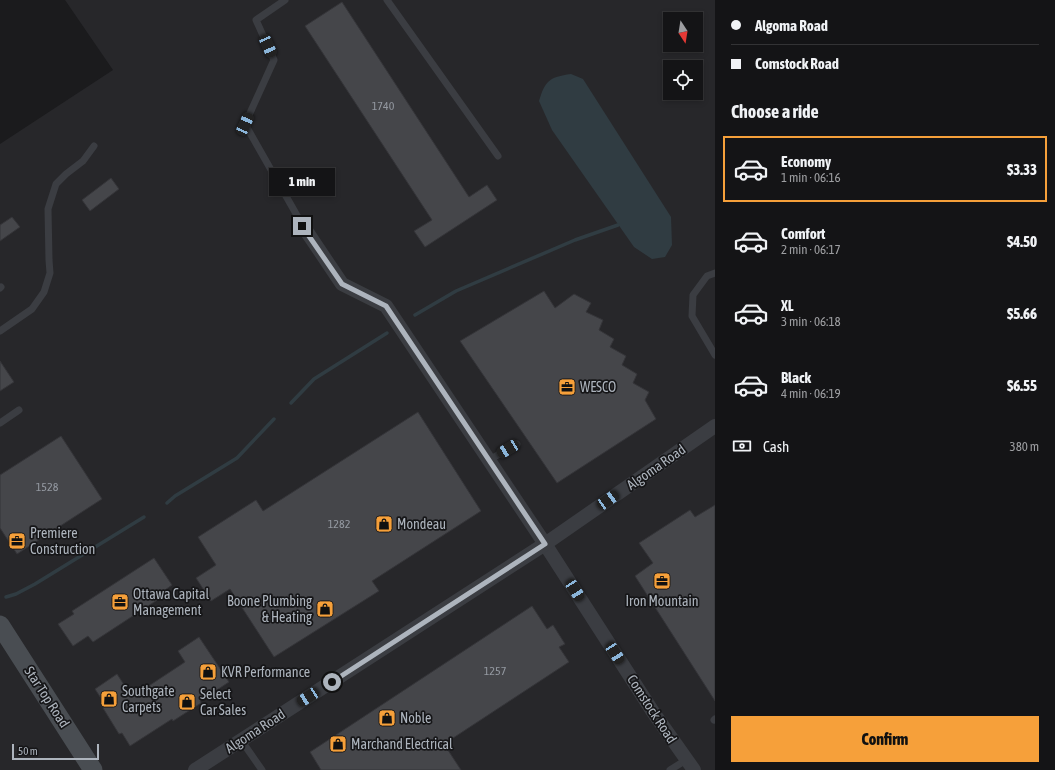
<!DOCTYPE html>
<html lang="en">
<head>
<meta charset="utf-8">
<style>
  :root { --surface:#141416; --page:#212123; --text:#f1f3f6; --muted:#9d9ea1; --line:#333335; --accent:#f6a03a }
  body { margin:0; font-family:"Asap Condensed",sans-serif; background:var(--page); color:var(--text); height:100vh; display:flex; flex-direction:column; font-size:15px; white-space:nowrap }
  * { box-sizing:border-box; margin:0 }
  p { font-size:13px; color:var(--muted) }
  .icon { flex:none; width:22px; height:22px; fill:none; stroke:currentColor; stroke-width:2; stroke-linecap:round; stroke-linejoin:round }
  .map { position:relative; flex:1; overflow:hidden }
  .sheet { display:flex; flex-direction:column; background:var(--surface); width:340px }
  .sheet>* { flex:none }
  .top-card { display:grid; align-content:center; height:88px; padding:0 16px; background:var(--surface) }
  .needle { width:26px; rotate:168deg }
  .tools { position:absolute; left:663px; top:12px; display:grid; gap:8px }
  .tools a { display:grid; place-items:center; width:40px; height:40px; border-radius:0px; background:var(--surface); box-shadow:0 2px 6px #0003,0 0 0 1px var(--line); font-size:20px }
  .scale { position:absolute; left:12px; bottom:10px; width:87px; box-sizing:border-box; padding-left:4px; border:2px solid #adb4bd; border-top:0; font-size:11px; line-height:14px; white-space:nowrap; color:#adb4bd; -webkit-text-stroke:3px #161618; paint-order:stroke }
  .end { position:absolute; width:18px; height:18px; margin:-9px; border:5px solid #adb4bd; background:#111; box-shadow:0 0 0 2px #111 }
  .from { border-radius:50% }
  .bubble { position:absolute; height:28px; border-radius:0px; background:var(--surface); box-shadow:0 2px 6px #0003,0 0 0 1px var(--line); font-size:13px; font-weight:800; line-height:28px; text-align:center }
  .car { position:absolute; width:12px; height:24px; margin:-12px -6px; border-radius:5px; box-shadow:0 0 3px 1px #0007; background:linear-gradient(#222 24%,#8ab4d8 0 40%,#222 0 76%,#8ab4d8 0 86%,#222 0) }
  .top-card b { display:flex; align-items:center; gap:14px; height:38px; font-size:15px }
  .top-card b+b { border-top:1px solid var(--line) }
  .top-card i { width:10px; height:10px; background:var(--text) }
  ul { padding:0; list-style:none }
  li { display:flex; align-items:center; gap:12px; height:66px; margin:0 8px 6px; padding:0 8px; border:2px solid transparent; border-radius:0px }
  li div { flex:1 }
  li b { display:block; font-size:15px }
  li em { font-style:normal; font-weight:800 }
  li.active { border-color:var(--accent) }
  li>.icon { width:36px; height:36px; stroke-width:1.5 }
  h2 { padding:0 16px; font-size:18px; line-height:48px }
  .pay { display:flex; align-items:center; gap:10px; height:44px; padding:0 16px; font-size:15px }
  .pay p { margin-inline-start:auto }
  .action { display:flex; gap:8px; margin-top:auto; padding:8px 16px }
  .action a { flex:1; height:46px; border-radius:0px; background:var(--accent); color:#111; font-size:16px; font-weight:800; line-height:46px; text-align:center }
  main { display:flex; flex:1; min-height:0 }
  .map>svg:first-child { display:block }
</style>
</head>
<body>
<main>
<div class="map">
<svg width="715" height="770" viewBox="0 0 715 770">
  <rect width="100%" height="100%" fill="#1b1b1d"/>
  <path fill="#27272a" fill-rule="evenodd" d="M65,0H715V770H0V144L113,70ZM670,19H696V45H670ZM670,67H696V93H670Z"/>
  <path fill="#303c42" d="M571,74L583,79L671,217L672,245L665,257L652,259L634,247L552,130L539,101C545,81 549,77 571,74Z"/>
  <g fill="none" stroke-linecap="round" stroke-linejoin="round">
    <g stroke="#303c42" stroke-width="3.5">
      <path d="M415,315L456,291L575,240L618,225"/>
      <path d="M291,403L314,379L387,333"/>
      <path d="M167,503L175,496L237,458L274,419"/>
      <path d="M6,597L16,594L35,584L144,517"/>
    </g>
  </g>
  <g fill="#45464a" stroke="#353539">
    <path d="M342,2L469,197L487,185L497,200L425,247L414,231L432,220L305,26Z"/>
    <path d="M111,178L119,189L90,211L82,200Z"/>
    <path d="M12,217L20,227L0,241V225Z"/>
    <path d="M544,291L555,308L574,294L591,303L586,312L603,320L599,330L614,339L610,347L626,356L622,365L637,374L633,383L649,392L645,400L656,419L557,483L460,341Z"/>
    <path d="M0,361L14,382L0,391Z"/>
    <path d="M418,412L481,511L372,581L379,591L274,657L230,589L211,601L196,578L216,565L198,537L256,500L263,511Z"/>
    <path d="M61,436L102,499L17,554L0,528V475Z"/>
    <path d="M715,505V701L635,576L653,563L639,543L690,510L695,517Z"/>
    <path d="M154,558L172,585L165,590L168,593L93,642L88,636L73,646L58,624L74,614L72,611Z"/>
    <path d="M532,606L547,629L553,625L565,644L559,647L569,662L444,744L461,770H321L310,752Z"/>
    <path d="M199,637L229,682L200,701L201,703L173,721L172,719L130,746L122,733L119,734L103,708L106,706L95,689L117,674L132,697L185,662L178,651Z"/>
  </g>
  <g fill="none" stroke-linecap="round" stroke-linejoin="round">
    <g stroke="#3b3d42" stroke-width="7">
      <path d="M285,0L256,20L274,60L245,124L303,226"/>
      <path d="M387,0L498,156"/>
      <path d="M715,273L707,276L693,295L692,316L715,355"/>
      <path d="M0,288L1,287"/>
      <path d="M0,331L32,309L44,292L50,273L49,260L48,209L56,184L66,174L83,161L94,146"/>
      <path d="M0,423L19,410"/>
      <path d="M489,460L517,444"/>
      <path d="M714,720L715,719"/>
      <path d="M241,740L262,770"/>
      <path d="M670,770L686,760"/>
    </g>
    <g stroke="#3b3d42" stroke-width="14">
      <path d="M303,226L342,284L386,306L545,544L653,712L694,770"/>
      <path d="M195,770L545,544L715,426"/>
    </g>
    <path stroke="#494d52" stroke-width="19" d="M0,625L93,770"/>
  </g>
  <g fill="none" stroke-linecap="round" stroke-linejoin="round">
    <path stroke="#adb4bd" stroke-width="5" d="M302,226L342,284L386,306L545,544L332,682"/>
  </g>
  <defs>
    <g id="office-square" transform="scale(0.9)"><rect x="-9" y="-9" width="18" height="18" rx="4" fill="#f6a03a" stroke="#161618"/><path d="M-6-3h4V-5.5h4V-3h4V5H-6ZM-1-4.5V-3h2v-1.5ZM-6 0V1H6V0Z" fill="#111"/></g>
    <g id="shop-square" transform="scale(0.9)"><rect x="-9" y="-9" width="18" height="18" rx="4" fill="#f6a03a" stroke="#161618"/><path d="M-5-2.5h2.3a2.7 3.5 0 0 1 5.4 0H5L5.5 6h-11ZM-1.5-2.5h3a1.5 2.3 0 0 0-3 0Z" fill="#111"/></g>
  </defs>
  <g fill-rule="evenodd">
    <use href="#office-square" x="567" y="387"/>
    <use href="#shop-square" x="384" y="524"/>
    <use href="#office-square" x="17" y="541"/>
    <use href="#office-square" x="662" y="581"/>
    <use href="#office-square" x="120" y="602"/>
    <use href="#shop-square" x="325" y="609"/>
    <use href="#shop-square" x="208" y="672"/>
    <use href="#shop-square" x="109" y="699"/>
    <use href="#shop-square" x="187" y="702"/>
    <use href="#shop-square" x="387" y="718"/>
    <use href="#shop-square" x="338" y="744"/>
  </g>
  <g text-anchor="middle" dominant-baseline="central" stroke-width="3.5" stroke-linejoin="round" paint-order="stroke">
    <g font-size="12" fill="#9398a0">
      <text x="383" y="106">1740</text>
      <text x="47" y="487">1528</text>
      <text x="339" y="524">1282</text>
      <text x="495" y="671">1257</text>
    </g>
    <g font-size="14" fill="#adb4bd" stroke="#161618" text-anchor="start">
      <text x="580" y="387">WESCO</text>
      <text x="397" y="524">Mondeau</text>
      <text x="30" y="533">Premiere<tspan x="30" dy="16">Construction</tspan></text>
      <text x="133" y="594">Ottawa Capital<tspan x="133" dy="16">Management</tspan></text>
      <text x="312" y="601" text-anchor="end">Boone Plumbing<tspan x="312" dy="16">&amp; Heating</tspan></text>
      <text x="662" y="601" text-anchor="middle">Iron Mountain</text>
      <text x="221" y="672">KVR Performance</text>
      <text x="122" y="691">Southgate<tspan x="122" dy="16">Carpets</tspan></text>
      <text x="200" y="694">Select<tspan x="200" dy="16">Car Sales</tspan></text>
      <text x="400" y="718">Noble</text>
      <text x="351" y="744">Marchand Electrical</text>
    </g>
    <g font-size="14" fill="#adb4bd" stroke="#161618">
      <text transform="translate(656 467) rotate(-35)">Algoma Road</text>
      <text transform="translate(47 697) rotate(57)">Star Top Road</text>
      <text transform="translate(652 709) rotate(57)">Comstock Road</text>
      <text transform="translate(255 731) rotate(-33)">Algoma Road</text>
    </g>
  </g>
</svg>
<div class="tools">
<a><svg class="needle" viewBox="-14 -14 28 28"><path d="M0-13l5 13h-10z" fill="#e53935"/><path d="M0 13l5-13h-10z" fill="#9d9ea1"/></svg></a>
<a><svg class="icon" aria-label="locate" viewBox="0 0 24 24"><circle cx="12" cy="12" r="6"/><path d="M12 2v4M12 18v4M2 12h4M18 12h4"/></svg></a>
</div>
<div class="scale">50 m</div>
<i class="end from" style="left:332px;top:682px"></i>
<i class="end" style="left:302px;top:226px"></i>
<div class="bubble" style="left:269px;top:168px;width:66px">1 min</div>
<i class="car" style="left:268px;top:46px;rotate:156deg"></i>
<i class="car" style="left:245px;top:124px;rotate:24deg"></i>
<i class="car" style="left:508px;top:449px;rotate:239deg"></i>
<i class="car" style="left:608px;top:500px;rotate:55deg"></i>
<i class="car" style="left:575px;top:590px;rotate:147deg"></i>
<i class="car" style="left:615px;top:653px;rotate:147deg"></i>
<i class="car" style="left:308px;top:697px;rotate:237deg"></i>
</div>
<section class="sheet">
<div class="top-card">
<b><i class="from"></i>Algoma Road</b>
<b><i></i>Comstock Road</b>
</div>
<h2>Choose a ride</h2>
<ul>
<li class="active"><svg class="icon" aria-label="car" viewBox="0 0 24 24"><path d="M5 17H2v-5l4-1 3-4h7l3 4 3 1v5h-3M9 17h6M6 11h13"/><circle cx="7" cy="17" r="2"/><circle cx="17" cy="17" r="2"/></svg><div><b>Economy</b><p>1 min · 06:16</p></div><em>$3.33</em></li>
<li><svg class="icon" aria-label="car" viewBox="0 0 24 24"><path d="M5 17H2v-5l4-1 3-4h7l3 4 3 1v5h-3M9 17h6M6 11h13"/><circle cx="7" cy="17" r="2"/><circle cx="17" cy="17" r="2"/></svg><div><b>Comfort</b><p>2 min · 06:17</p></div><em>$4.50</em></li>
<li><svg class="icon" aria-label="car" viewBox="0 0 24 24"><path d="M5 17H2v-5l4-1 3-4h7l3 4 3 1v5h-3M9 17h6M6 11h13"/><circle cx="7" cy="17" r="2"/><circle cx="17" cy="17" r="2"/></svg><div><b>XL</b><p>3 min · 06:18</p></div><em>$5.66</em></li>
<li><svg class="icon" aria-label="car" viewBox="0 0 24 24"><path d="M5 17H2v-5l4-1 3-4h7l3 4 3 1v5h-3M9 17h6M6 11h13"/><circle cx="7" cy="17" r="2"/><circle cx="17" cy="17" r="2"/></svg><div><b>Black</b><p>4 min · 06:19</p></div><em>$6.55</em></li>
</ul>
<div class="pay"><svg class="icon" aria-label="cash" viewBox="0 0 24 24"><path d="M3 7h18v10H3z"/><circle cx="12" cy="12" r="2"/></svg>Cash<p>380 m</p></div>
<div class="action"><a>Confirm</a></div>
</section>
</main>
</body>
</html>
